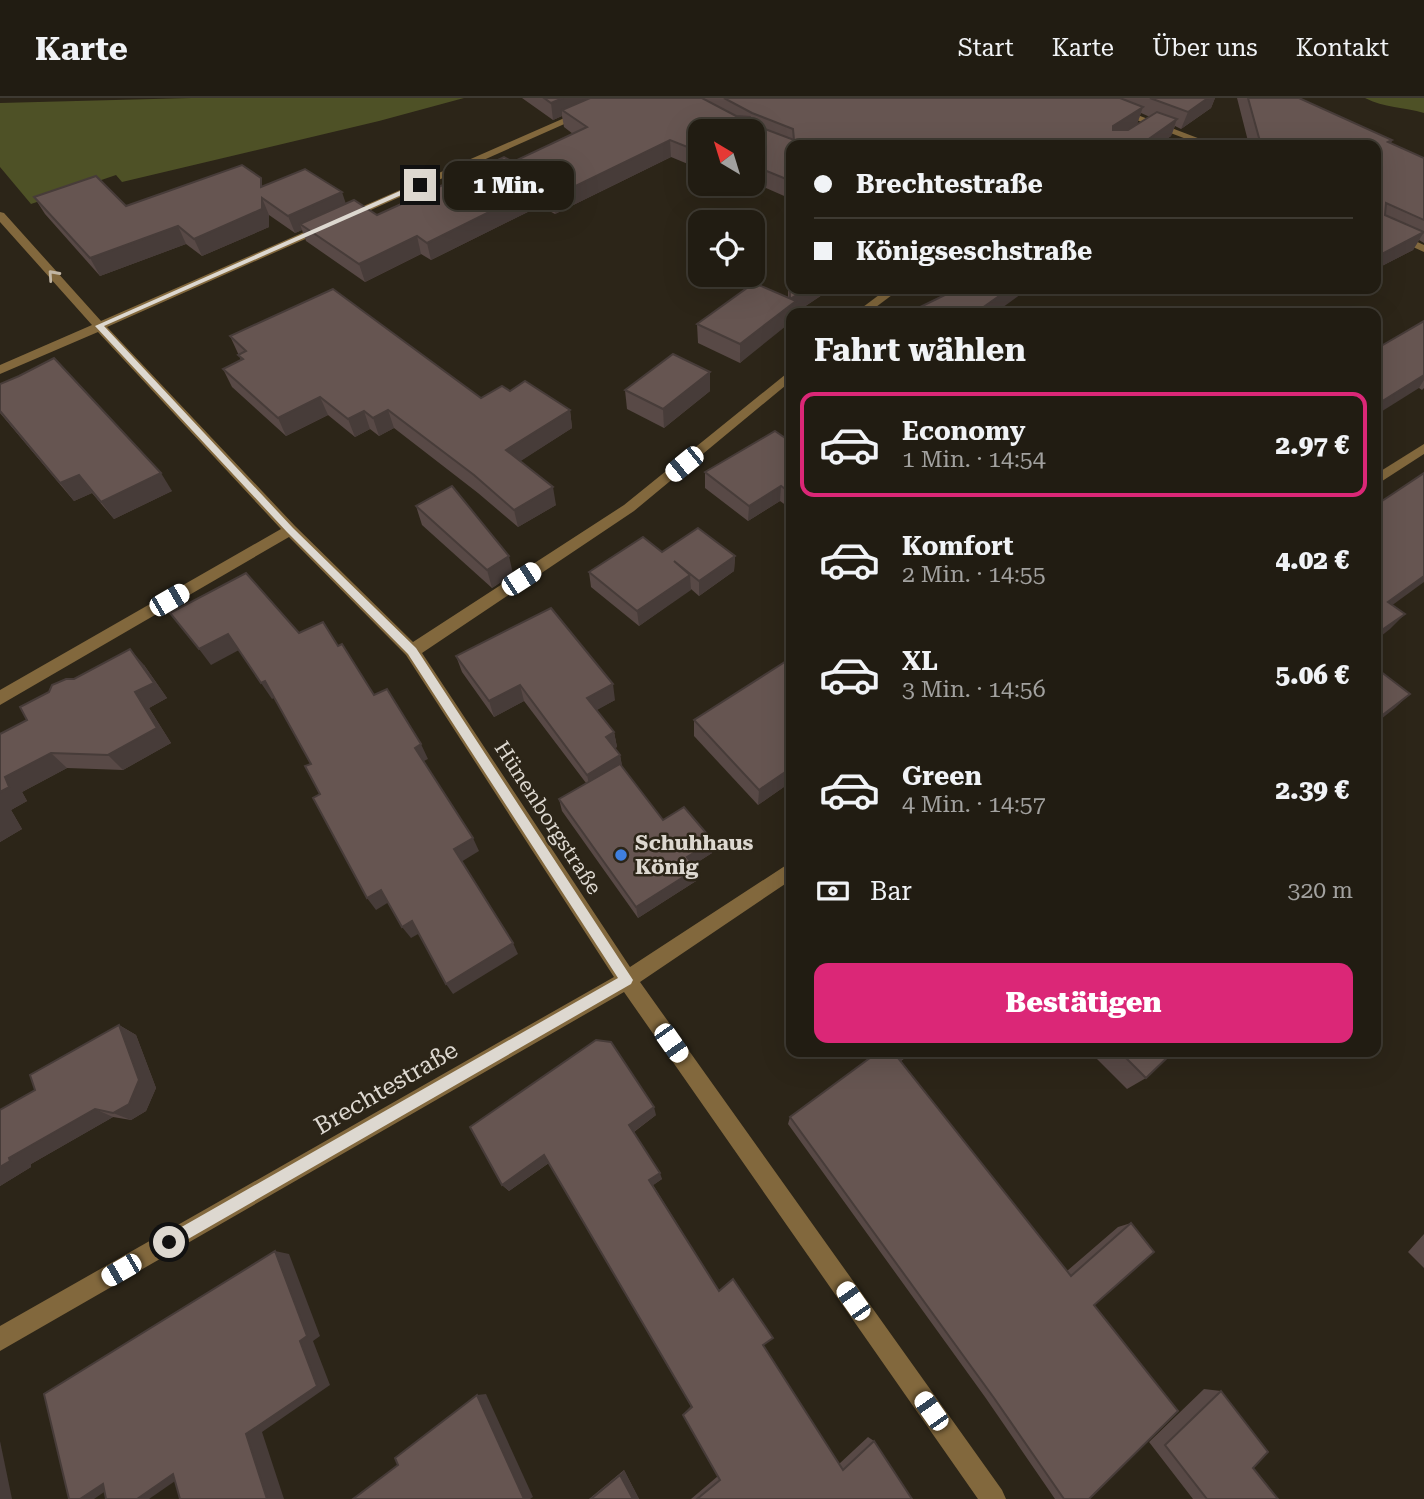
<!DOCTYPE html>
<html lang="de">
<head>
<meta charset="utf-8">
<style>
  :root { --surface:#211c12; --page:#29251b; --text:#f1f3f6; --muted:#a2a19f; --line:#3e3a32; --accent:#db2777 }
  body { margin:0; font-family:"Roboto Serif",serif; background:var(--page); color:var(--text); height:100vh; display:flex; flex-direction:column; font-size:26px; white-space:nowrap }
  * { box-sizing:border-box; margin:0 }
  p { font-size:23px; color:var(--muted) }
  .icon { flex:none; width:38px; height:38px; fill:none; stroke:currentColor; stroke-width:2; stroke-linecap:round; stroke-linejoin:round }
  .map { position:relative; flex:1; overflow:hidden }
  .panel { position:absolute; left:786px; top:210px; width:595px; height:749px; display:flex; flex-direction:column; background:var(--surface); border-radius:14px; box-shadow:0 7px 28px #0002,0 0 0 2px var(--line) }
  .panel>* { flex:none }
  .guide { position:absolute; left:786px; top:42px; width:595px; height:154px; border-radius:14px; box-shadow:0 7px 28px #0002,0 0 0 2px var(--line); display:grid; align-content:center; height:154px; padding:0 28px; background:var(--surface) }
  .needle { width:46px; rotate:322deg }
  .tools { position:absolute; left:688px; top:21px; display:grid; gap:14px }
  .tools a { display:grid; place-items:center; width:77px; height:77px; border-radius:14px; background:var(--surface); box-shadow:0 7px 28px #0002,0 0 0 2px var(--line); font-size:35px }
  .end { position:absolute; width:32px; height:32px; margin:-16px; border:9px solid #ddd8d0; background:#111; box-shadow:0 0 0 4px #111 }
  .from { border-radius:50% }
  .bubble { position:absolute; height:49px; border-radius:14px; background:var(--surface); box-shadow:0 7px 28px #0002,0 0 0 2px var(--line); font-size:23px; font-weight:800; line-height:49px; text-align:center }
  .car { position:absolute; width:21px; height:42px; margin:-21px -10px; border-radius:9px; box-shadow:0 0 5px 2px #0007; background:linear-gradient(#fff 24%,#345 0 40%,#fff 0 76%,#345 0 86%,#fff 0) }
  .guide b { display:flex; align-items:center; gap:24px; height:66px; font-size:26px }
  .guide b+b { border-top:2px solid var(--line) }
  .guide i { width:18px; height:18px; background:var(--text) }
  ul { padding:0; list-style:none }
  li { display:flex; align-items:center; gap:21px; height:105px; margin:0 14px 10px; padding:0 14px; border:4px solid transparent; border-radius:14px }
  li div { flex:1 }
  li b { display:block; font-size:26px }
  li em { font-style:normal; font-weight:800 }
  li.current { border-color:var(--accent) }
  li>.icon { width:63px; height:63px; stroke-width:1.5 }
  h2 { padding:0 28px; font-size:32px; line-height:84px }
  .pay { display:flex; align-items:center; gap:18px; height:77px; padding:0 28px; font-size:26px }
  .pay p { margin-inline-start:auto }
  .cta { display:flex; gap:14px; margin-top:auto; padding:14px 28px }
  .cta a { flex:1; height:80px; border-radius:14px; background:var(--accent); color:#fff; font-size:28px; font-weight:800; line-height:80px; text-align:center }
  header { display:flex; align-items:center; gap:42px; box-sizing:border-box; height:98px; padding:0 35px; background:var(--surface); border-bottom:2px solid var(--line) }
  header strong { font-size:33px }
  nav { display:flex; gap:38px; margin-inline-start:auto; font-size:24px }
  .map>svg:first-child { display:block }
</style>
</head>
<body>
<header>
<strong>Karte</strong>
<nav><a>Start</a><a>Karte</a><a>Über uns</a><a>Kontakt</a></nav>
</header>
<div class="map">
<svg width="1424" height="1401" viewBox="0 0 1424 1401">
  <rect width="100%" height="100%" fill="#2c2518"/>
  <g fill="#4e5126">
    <path d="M191,0H464L379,23L122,84L116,77L31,106L0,69V5Z"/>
    <path d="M1365,0H1424V15C1404,9 1384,10 1365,0Z"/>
  </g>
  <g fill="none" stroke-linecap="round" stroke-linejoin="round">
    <g fill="#82683d" fill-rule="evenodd">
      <path d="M610,0H623L107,229L295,428L413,544L624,407L791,272V283L634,413L422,555L630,869L791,764V782L640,884L1002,1392L1006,1401H978L624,894L0,1253V1228L614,879L406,557L289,439L0,607V592L281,431L98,234L0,276V267L92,227L0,124V114L4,115L101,223Z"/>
      <path d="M1079,0H1093L1216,47H1202Z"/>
      <path d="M1376,125L1424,147V154L1376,132Z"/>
      <path d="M887,191H900L868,215H855Z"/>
      <path d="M1424,346V356L1376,387V376Z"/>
    </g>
  </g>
  <g fill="#584946" fill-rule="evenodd">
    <path d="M522,0H1215L1211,10L1181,31L1175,28L1171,38L1158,47H791V101L752,84V33H700V71L671,59L555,116L540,108L431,162L421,156L365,184L306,143L302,132L295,135L269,117V129L202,158L186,146L100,178L45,116L34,99L126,108L264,88L346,106L377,117L513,64L573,36L564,29L562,18L553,22ZM1141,15L1150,19L1127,32L1137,26Z"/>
    <path d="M1237,0H1299L1392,42L1391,45L1424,60V145L1419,142L1413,152L1376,171V47H1249Z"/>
    <path d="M789,158L831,191L795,215L740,265L698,245L697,226L788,200V175Z"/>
    <path d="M944,191H1037L1027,198L1021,196L943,198Z"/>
    <path d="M1424,223V290L1422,292L1419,290Z"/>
    <path d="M230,238L481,300L510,293L570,312L572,330L520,363L556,407L518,429L478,395L394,330L379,338L370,331L355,339L328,317L286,338L232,289L223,271L241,262Z"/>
    <path d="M0,286L172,393L114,421L92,395L74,403L0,315Z"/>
    <path d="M625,292L710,293L664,330L627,311Z"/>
    <path d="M791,344V411L780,403L748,423L705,390V374Z"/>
    <path d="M416,408L513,476L492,490L422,427Z"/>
    <path d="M662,454L735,458L734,473L699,498L691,491L639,528L591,489L589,474Z"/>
    <path d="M456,558L615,602L596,612L614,634L617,649L614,650L620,657L622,669L663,722L713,743L712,755L693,767L696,783L638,820L562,713L559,701L586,685L524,603L494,619L462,574Z"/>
    <path d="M791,560V684L758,707L694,638V622Z"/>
    <path d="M144,567L167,600L149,610L171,645L123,672L67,670L22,694L27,703L11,712L22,731L0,744V636L27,622L74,581Z"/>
    <path d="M119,927L136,937L156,990L146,1013L131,1022L113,1019L31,1066V1069L0,1088V1012L35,992Z"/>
    <path d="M878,954H913L901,963L1067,1173L1118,1129L1131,1125L1094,1207L1089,1401H1055L985,1299L788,1026L790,1019Z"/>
    <path d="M1090,954H1173L1146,980L1127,991Z"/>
    <path d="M656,1017L634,1034L662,1081L653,1087L719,1193L763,1247L839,1366L868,1339L874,1343L912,1401H691L718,1378L683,1317L691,1308L549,1065L509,1093L502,1087L470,1029Z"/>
    <path d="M1424,1136V1170L1408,1154Z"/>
    <path d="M1204,1291L1221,1293L1253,1370L1278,1401H1193L1149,1344Z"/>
    <path d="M624,1372L639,1401H589Z"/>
  </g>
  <g fill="#473c39">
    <path d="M563,0H603L562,12V18L553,22L551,5Z"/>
    <path d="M1208,0H1215L1211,10L1181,31L1188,14Z"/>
    <path d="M1143,9L1137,26L1108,45L1113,28Z"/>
    <path d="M1177,21L1171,38L1158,47L1146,43Z"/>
    <path d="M670,42L671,59L555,116L553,99Z"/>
    <path d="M537,90L540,108L431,162L427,145Z"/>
    <path d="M342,94L348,112L300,126L302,132L295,135L288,118Z"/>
    <path d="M262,100L269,117V129L202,158L194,141Z"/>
    <path d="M178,128L186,146L100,178L90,160Z"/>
    <path d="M1424,134L1413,152L1376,171V159Z"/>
    <path d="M417,138L421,156L365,184L359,166Z"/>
    <path d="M806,191H831L795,215H791V224L740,265V246L790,201Z"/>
    <path d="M1009,191H1023L1021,196L995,215H975Z"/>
    <path d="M1029,191H1037L1027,198Z"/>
    <path d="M710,274V293L664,330L663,311Z"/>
    <path d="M1424,277V282L1419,290L1376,317V307Z"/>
    <path d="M320,299L328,317L286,338L278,320Z"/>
    <path d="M388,312L394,330L379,338L373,320Z"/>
    <path d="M570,312L572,330L510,370L506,352Z"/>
    <path d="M364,313L370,331L355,339L348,321Z"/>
    <path d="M161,375L172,393L114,421L101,404Z"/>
    <path d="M79,377L92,395L74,403L60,385Z"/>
    <path d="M781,388L780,403L748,423L749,408Z"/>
    <path d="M553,389L556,407L518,429L514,412Z"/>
    <path d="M509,458L513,476L492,490L487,472Z"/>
    <path d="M735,458L734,473L699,498V483Z"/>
    <path d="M690,477L691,492L639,528L637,513Z"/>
    <path d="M1424,478V484L1376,519L1388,504Z"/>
    <path d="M1405,516L1390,531L1376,542V536Z"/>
    <path d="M228,536L239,552L211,567L199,551Z"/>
    <path d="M130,551L144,567L167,600L149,610L171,645L123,672L108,657L135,594Z"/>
    <path d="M265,583L276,599L272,601L261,585Z"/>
    <path d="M613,586L615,602L590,616L587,600Z"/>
    <path d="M520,587L524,603L494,619L489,603Z"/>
    <path d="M1410,596L1395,610L1376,625V622Z"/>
    <path d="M614,634L617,649L608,654L606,639Z"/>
    <path d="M421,646L428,661L422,664L415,650Z"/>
    <path d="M51,655L67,670L22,694L27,703L11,712L22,731L0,744V694L5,679Z"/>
    <path d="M620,657L623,672L590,691L587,677Z"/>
    <path d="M791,670V684L758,707L759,692Z"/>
    <path d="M473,740L479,753L461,764L454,751Z"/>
    <path d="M713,743L712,755L687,771V759Z"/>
    <path d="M696,771V783L638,820L636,809Z"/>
    <path d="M381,792L389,804L376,812L367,800Z"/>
    <path d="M412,823L420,835L411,840L402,829Z"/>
    <path d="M513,845L518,856L453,896L446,886Z"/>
    <path d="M119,927L136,937L156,990L146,1013L131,1022L113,1015Z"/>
    <path d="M907,954H913L893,968L898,960Z"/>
    <path d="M654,1009L656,1017L632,1035L629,1027Z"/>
    <path d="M95,1011L113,1019L31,1066V1069L0,1088V1069L9,1060Z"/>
    <path d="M544,1057L550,1064L509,1093L502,1087Z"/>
    <path d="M660,1075L662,1081L652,1088L649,1082Z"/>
    <path d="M275,1153L289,1156L320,1238L313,1243L330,1287L262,1334L284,1401H267L246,1336Z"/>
    <path d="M486,1296L533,1399L530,1401H524L477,1297Z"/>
    <path d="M0,1343L12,1401H0Z"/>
    <path d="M191,1372L149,1401H137L173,1376Z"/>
    <path d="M624,1372L639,1401H633L620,1377Z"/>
    <path d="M123,1381L94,1401H80L103,1386Z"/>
  </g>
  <g fill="#665551" stroke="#473c39" stroke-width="2">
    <path d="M544,0H563L551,5Z"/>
    <path d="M590,0H702L736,18L750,19L752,26L794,42L793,31L752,15L724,0H1120L1143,9L1113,28V32H1128L1157,14L1177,21L1146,43L1158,47H791V83L752,67V33H700V54L670,42L553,99L537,90L427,145L417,138L359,166L300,126L354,102L377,117L504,59L513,64L587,29L562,12Z"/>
    <path d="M1150,0H1208L1188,14Z"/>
    <path d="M1248,0H1299L1392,42L1388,44L1424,60V122L1386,105L1385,117L1424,134L1376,159V47H1261Z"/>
    <path d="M242,67L261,80V89L305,71L342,94L288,118L262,100V111L194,141L178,128L90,160L34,99L96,78L126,108Z"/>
    <path d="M791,156V191H806L790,201L789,158Z"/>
    <path d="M754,185L796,203L740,246L697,226Z"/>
    <path d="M333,191L481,300L502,288L510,293L525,283L570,312L506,352L553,389L514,412L474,377L388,312L373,320L364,313L348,321L320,299L278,320L223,271L243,261L238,257L246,253L230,238Z"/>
    <path d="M957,191H1009L975,215H908Z"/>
    <path d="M1424,223V277L1376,307V251Z"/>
    <path d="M673,256L710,274L663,311L625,292Z"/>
    <path d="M54,260L161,375L101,404L79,377L60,385L0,313V286L19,278Z"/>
    <path d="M775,333L791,344V395L781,388L749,408L705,374Z"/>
    <path d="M1424,375V478L1388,504L1405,516L1376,536V407Z"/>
    <path d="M452,388L509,458L487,472L416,408Z"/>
    <path d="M698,430L735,458L699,483L674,463L690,477L637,513L589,474L643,439L662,454Z"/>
    <path d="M246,475L299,535L323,524L338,548L342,546L374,597L387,591L421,646L415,650L473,740L454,751L513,845L446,886L412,823L402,829L381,792L367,800L313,700L320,696L305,668L311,666L265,583L261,585L228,536L199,551L170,515Z"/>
    <path d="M551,510L613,586L587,600L614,634L606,639L620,657L587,677L520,587L489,603L456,558Z"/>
    <path d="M130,551L154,585L135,594L157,630L108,657L51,655L5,679L9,689L0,694V636L27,622L20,609L49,594L52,587L66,581H74Z"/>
    <path d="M791,560V670L759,692L694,622Z"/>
    <path d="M1376,570L1410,596L1376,622Z"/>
    <path d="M620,666L663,722L684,709L713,743L687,759L696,771L636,809L559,701Z"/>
    <path d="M119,927L139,982L129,1006L113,1015L95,1011L9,1060L10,1063L0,1069V1012L35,992L30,977Z"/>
    <path d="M596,942L611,944L654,1009L629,1027L660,1075L649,1082L719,1193L733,1181L773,1240L763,1247L843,1372L874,1343L912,1401H697L720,1382L683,1317L692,1309L544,1057L502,1087L470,1029Z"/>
    <path d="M878,954H907L898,960L1071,1178L1131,1125L1154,1154L1094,1207L1178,1313L1089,1401H1064L994,1300L790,1019Z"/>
    <path d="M1120,954H1173L1146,980Z"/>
    <path d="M275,1153L307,1238L300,1243L317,1288L246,1336L267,1401H180L173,1376L137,1401H106L103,1386L80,1401H69L44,1296Z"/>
    <path d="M1221,1293L1268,1354L1253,1370L1278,1401H1207L1165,1347Z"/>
    <path d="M477,1297L524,1401H353L398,1367L395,1360Z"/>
    <path d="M620,1377L633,1401H591Z"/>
  </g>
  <defs><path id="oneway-chevron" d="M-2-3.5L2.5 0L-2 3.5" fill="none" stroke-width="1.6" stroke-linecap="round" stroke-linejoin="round" transform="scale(1.75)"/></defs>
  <use stroke="#c2b6a4" href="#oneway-chevron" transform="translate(53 177) rotate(-132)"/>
  <path fill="#ddd8d0" d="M418,85L424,87L104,228L293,430L416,550L633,882L631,886L169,1152L164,1150L161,1144L164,1139L618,880L408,556L287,434L95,228Z"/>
  <circle fill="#3f7fe0" stroke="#2c2518" stroke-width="2.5" cx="621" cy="757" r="7"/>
  <g text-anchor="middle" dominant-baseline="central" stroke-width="5" stroke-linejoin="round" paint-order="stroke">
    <g font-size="21" fill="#ddd8d0" stroke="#2c2518">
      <text transform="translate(548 720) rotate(57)">Hünenborgstraße</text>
    </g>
    <g font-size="21" font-weight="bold" fill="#ddd8d0" stroke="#2c2518" text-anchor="start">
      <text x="635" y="745">Schuhhaus<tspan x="635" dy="24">König</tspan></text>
    </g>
    <g font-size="24" fill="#ddd8d0" stroke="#2c2518">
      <text transform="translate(386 990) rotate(-30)">Brechtestraße</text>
    </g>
  </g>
</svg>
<div class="tools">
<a><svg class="needle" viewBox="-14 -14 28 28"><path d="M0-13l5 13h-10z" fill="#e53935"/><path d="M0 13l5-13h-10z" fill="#a2a19f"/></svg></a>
<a><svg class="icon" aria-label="locate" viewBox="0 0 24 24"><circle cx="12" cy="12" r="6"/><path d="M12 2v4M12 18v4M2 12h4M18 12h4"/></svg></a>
</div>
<i class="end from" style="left:169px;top:1144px"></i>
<i class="end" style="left:420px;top:87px"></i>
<div class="bubble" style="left:444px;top:63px;width:130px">1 Min.</div>
<i class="car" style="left:684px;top:366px;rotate:231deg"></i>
<i class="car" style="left:521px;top:481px;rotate:57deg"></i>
<i class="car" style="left:169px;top:502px;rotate:60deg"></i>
<i class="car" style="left:671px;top:945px;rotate:145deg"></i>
<i class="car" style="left:121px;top:1172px;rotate:240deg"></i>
<i class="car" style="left:853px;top:1203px;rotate:325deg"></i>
<i class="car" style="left:931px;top:1313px;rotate:325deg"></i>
<div class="guide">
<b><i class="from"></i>Brechtestraße</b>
<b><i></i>Königseschstraße</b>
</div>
<section class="panel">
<h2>Fahrt wählen</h2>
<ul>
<li class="current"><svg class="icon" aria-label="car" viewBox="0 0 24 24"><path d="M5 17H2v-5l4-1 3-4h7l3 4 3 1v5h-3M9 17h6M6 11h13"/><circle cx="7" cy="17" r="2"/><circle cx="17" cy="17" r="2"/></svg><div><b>Economy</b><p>1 Min. · 14:54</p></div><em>2.97 €</em></li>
<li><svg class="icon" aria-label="car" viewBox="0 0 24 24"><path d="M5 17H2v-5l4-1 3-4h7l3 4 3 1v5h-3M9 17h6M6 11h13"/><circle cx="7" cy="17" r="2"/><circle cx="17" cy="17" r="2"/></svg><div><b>Komfort</b><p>2 Min. · 14:55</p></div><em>4.02 €</em></li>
<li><svg class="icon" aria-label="car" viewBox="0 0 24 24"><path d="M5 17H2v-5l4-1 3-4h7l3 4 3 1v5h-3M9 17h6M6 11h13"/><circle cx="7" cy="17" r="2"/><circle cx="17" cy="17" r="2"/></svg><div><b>XL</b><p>3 Min. · 14:56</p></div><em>5.06 €</em></li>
<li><svg class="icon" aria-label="car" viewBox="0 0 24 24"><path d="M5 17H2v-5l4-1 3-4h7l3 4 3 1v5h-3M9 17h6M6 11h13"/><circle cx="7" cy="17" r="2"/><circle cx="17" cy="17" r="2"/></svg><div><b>Green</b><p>4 Min. · 14:57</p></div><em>2.39 €</em></li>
</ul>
<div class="pay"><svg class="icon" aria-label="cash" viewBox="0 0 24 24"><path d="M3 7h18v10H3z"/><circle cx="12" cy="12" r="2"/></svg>Bar<p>320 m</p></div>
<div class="cta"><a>Bestätigen</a></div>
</section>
</div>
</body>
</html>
